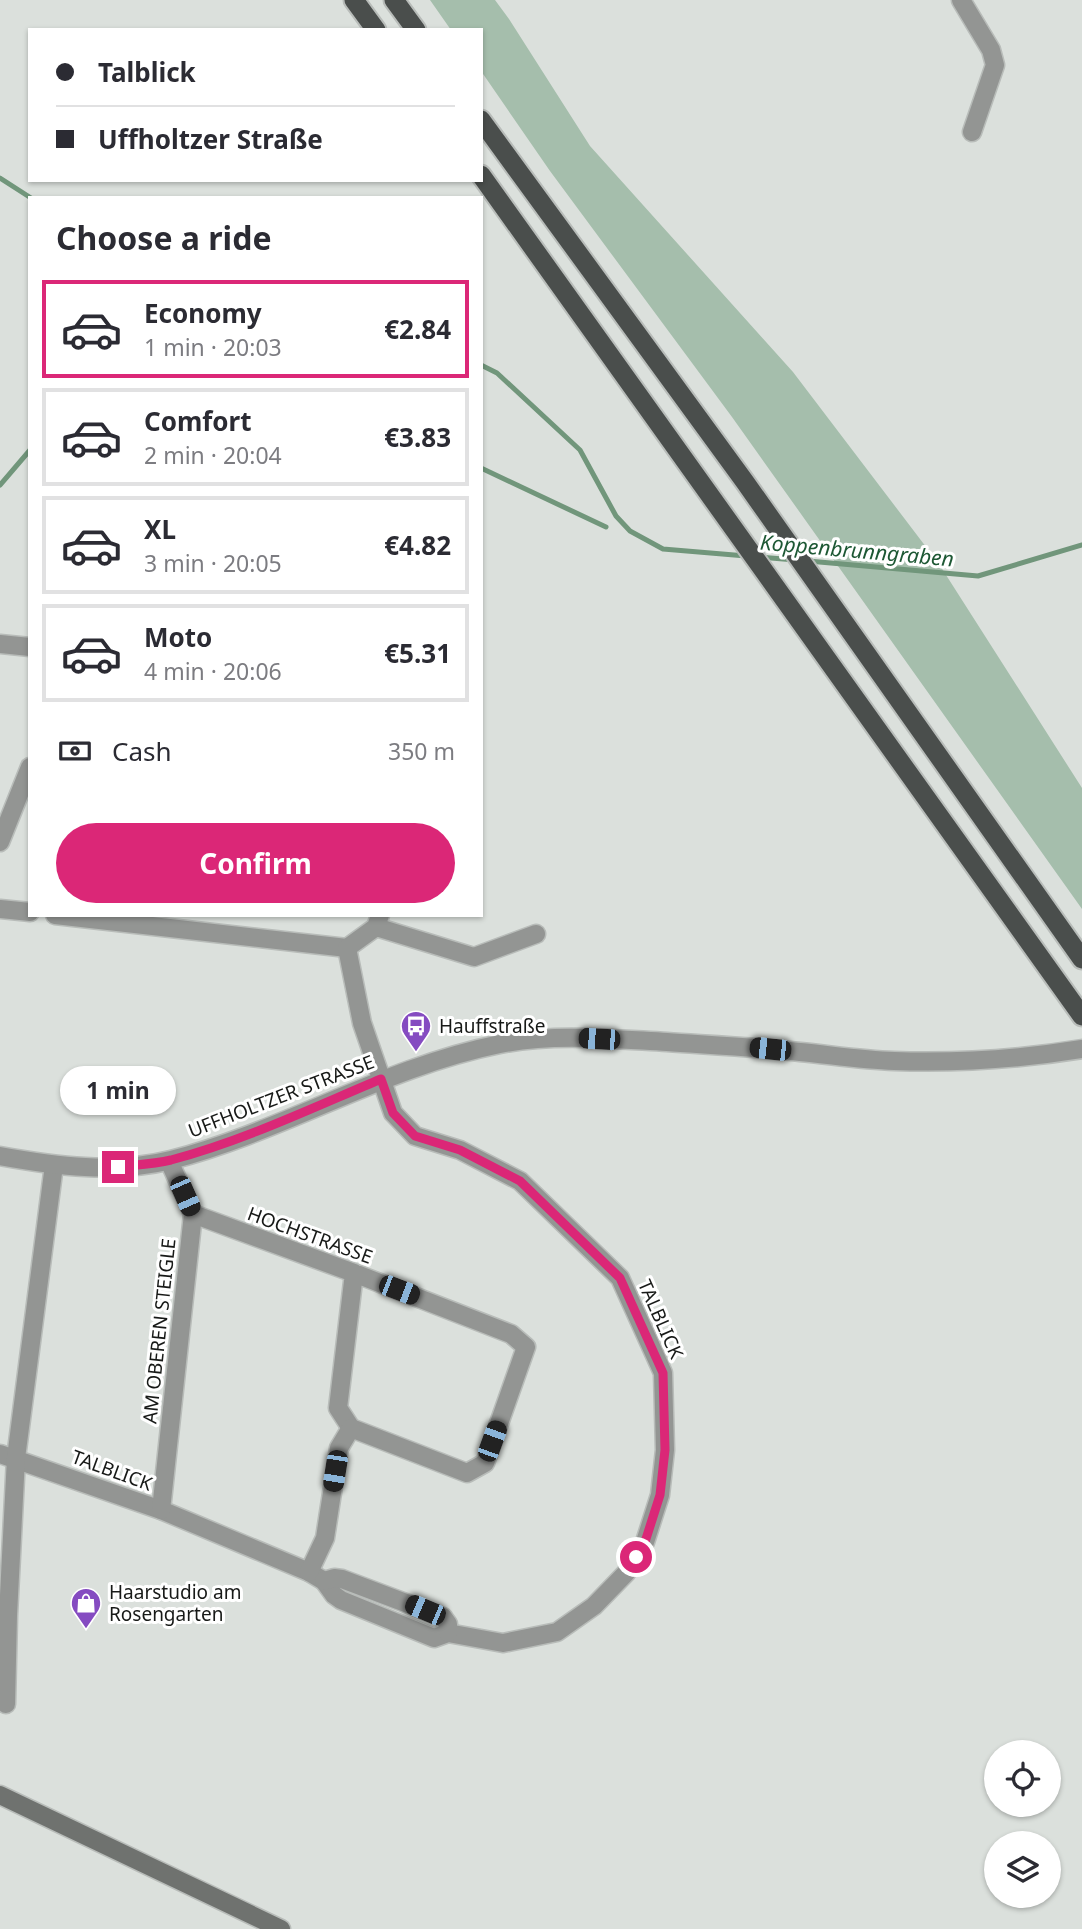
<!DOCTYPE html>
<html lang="en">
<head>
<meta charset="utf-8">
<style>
  :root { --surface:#fff; --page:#f7f7f7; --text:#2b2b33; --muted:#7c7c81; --line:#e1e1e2; --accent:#db2777 }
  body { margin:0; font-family:"Noto Sans",sans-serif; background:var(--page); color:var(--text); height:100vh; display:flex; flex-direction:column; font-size:26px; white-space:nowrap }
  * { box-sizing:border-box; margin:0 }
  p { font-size:23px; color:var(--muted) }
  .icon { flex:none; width:38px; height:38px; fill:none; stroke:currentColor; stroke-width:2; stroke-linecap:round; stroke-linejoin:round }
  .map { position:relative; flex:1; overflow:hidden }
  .side { position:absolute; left:28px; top:196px; width:455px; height:721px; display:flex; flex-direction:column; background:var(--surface); border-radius:0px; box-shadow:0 2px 5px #0004 }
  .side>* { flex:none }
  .top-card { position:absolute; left:28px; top:28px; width:455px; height:154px; border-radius:0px; box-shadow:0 2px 5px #0004; display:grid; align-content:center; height:154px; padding:0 28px; background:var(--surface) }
  .buttons { position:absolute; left:984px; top:1740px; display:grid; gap:14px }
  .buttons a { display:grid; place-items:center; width:77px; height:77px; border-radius:50%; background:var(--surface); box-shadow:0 2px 5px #0004; font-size:35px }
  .end { position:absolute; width:32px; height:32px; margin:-16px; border:9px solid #db2777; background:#fff; box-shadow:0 0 0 4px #fff }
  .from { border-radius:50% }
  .bubble { position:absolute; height:49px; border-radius:24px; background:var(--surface); box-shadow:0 2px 5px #0004; font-size:23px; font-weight:700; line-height:49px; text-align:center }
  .car { position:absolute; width:21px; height:42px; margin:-21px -10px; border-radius:9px; box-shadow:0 0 5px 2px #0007; background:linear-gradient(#222 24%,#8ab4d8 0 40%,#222 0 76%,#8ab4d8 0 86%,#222 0) }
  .top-card b { display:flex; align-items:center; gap:24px; height:66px; font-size:26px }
  .top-card b+b { border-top:2px solid var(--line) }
  .top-card i { width:18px; height:18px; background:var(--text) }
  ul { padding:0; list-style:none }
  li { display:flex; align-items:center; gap:21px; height:98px; margin:0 14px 10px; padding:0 14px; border:4px solid var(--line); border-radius:0px }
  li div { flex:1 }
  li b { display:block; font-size:26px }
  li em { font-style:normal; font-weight:700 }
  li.current { border-color:var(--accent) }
  li>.icon { width:63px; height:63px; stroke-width:1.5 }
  h2 { padding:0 28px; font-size:32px; line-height:84px }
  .pay { display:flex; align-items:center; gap:18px; height:77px; padding:0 28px; font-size:26px }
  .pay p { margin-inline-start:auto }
  .primary-button { display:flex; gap:14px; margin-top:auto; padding:14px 28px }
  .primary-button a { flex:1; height:80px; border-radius:42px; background:var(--accent); color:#fff; font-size:28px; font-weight:700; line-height:80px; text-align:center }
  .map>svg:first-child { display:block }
</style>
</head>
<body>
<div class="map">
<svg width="1082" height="1929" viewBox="0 0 1082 1929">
  <rect width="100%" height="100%" fill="#dbe0dc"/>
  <path fill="#a5beac" d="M430,0H495L509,19L590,146L793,372L939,564L1082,788V909L732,417L550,171L481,71V30H451Z"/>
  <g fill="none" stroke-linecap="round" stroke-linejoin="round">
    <g stroke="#71967b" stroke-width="5">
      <path d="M0,178L31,198"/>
      <path d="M481,365L497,373L580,450L616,516L630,531L663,549L746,556"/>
      <path d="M481,468L606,527"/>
      <path d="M0,485L30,450"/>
      <path d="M759,557L795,560"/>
      <path d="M808,561L978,576L1082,545"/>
    </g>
    <g stroke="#b8bcb9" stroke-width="21">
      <g id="minor">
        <path d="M961,0L991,50L995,65L972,132"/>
        <path d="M0,644L30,647"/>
        <path d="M0,842L30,767"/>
        <path d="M0,909L30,912"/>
        <path d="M55,915L347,948"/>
        <path d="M376,927L474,957L536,934"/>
        <path d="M193,1214L354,1273L511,1334L526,1347L485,1463L467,1473L351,1428L338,1408L354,1273"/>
        <path d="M0,1454L161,1510L309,1572L324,1581L334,1595L341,1600L434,1638L448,1633L503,1643L557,1632L594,1606L626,1573L645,1542L660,1495L665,1450L663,1373L620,1278L520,1181L460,1150L415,1136L393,1113L362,1023L347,948L376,927L380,915"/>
        <path d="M161,1510L193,1214L169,1161"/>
        <path d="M309,1572L325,1538L339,1448L351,1428"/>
        <path d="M324,1581L334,1578L342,1579L443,1617L448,1624V1633"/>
        <path d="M6,1704L8,1615L16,1458L54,1165"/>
      </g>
    </g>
    <g stroke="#b8bcb9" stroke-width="21">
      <path id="tertiary" d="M0,1156C55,1166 115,1174 171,1160C284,1131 385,1067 500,1044C555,1033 612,1039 667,1042C711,1045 755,1047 800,1052C831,1055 862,1060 894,1061C955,1063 1021,1059 1082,1049"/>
    </g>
    <g stroke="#b8bcb9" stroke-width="21">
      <path id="secondary" d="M0,1795L281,1929"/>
    </g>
    <g stroke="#b8bcb9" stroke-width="23">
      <g id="trunk">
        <path d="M354,0L376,30"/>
        <path d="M394,0L416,30"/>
        <path d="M481,120L745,482L1082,959"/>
        <path d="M481,175L1082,1016"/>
      </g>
    </g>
    <use href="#minor" stroke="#939593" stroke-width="18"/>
    <use href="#tertiary" stroke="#939593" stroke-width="18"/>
    <use href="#secondary" stroke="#6f726f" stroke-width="18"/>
    <use href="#trunk" stroke="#4a4e4c" stroke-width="19"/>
  </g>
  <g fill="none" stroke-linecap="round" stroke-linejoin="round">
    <path stroke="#db2777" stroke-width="9" d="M118,1167C135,1165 154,1164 171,1160C243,1141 312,1108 381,1079L393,1113L415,1136L460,1150L520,1181L620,1278L663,1373L665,1450L660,1495L645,1542L636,1557"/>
  </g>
  <defs>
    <g id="bus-pin" transform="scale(1.575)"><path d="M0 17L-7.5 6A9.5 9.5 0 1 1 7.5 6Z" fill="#854bc1" stroke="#fff"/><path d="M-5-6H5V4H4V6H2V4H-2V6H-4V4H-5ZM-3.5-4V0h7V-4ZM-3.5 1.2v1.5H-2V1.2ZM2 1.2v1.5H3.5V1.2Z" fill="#fff"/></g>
    <g id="shop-pin" transform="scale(1.575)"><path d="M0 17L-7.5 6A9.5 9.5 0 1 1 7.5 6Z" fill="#854bc1" stroke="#fff"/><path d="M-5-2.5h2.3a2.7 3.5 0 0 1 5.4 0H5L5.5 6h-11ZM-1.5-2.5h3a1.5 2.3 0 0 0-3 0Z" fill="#fff"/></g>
  </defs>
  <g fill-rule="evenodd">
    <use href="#bus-pin" x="416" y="1026"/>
    <use href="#shop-pin" x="86" y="1603"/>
  </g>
  <g text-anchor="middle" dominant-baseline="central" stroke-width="6" stroke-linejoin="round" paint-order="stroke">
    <g font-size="19" fill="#171917" stroke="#fff" text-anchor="start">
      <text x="439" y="1026">Hauffstraße</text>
      <text x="109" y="1592">Haarstudio am<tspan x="109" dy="22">Rosengarten</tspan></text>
    </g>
    <g font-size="19" fill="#171917" stroke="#fff">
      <text transform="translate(281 1096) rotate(-21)">UFFHOLTZER STRASSE</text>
      <text transform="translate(310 1235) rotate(20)">HOCHSTRASSE</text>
      <text transform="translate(661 1319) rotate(66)">TALBLICK</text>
      <text transform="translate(159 1331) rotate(-84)">AM OBEREN STEIGLE</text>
      <text transform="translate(112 1470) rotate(20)">TALBLICK</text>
    </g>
    <g font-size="21" font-style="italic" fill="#1d5834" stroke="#fff">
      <text transform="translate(857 550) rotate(5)">Koppenbrunngraben</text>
    </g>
  </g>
</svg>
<div class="buttons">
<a><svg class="icon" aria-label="locate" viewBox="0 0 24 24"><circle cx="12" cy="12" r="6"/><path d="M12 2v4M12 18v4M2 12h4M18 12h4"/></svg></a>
<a><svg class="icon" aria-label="layers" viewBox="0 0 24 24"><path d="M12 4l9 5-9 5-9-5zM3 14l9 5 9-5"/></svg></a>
</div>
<i class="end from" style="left:636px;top:1557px"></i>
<i class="end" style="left:118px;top:1167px"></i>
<div class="bubble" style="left:60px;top:1066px;width:116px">1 min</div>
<i class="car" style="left:599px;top:1039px;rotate:273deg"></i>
<i class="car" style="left:770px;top:1049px;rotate:276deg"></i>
<i class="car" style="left:185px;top:1196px;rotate:156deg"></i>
<i class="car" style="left:399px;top:1290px;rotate:111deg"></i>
<i class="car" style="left:492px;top:1441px;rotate:20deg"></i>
<i class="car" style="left:335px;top:1471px;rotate:189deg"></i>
<i class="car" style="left:425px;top:1610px;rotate:293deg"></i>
<div class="top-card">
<b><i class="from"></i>Talblick</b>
<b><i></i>Uffholtzer Straße</b>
</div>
<section class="side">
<h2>Choose a ride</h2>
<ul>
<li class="current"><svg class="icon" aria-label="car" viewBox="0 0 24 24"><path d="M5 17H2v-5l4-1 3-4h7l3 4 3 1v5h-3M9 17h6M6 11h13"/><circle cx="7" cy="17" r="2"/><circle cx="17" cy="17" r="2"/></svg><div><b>Economy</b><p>1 min · 20:03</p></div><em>€2.84</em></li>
<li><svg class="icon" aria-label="car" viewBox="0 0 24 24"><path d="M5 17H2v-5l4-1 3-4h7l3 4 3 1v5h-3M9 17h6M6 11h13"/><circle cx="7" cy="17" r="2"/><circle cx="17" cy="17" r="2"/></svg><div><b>Comfort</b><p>2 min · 20:04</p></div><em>€3.83</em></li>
<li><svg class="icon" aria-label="car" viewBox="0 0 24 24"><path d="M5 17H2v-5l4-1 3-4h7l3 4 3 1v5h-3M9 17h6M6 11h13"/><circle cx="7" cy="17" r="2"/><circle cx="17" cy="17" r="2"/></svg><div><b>XL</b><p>3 min · 20:05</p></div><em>€4.82</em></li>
<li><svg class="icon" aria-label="car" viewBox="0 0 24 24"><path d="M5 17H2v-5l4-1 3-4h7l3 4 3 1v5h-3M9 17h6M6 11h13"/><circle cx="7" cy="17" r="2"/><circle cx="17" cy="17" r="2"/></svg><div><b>Moto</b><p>4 min · 20:06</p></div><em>€5.31</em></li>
</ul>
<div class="pay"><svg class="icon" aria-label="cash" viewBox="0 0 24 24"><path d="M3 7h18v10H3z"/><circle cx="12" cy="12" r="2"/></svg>Cash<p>350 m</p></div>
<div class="primary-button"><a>Confirm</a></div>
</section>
</div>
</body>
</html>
